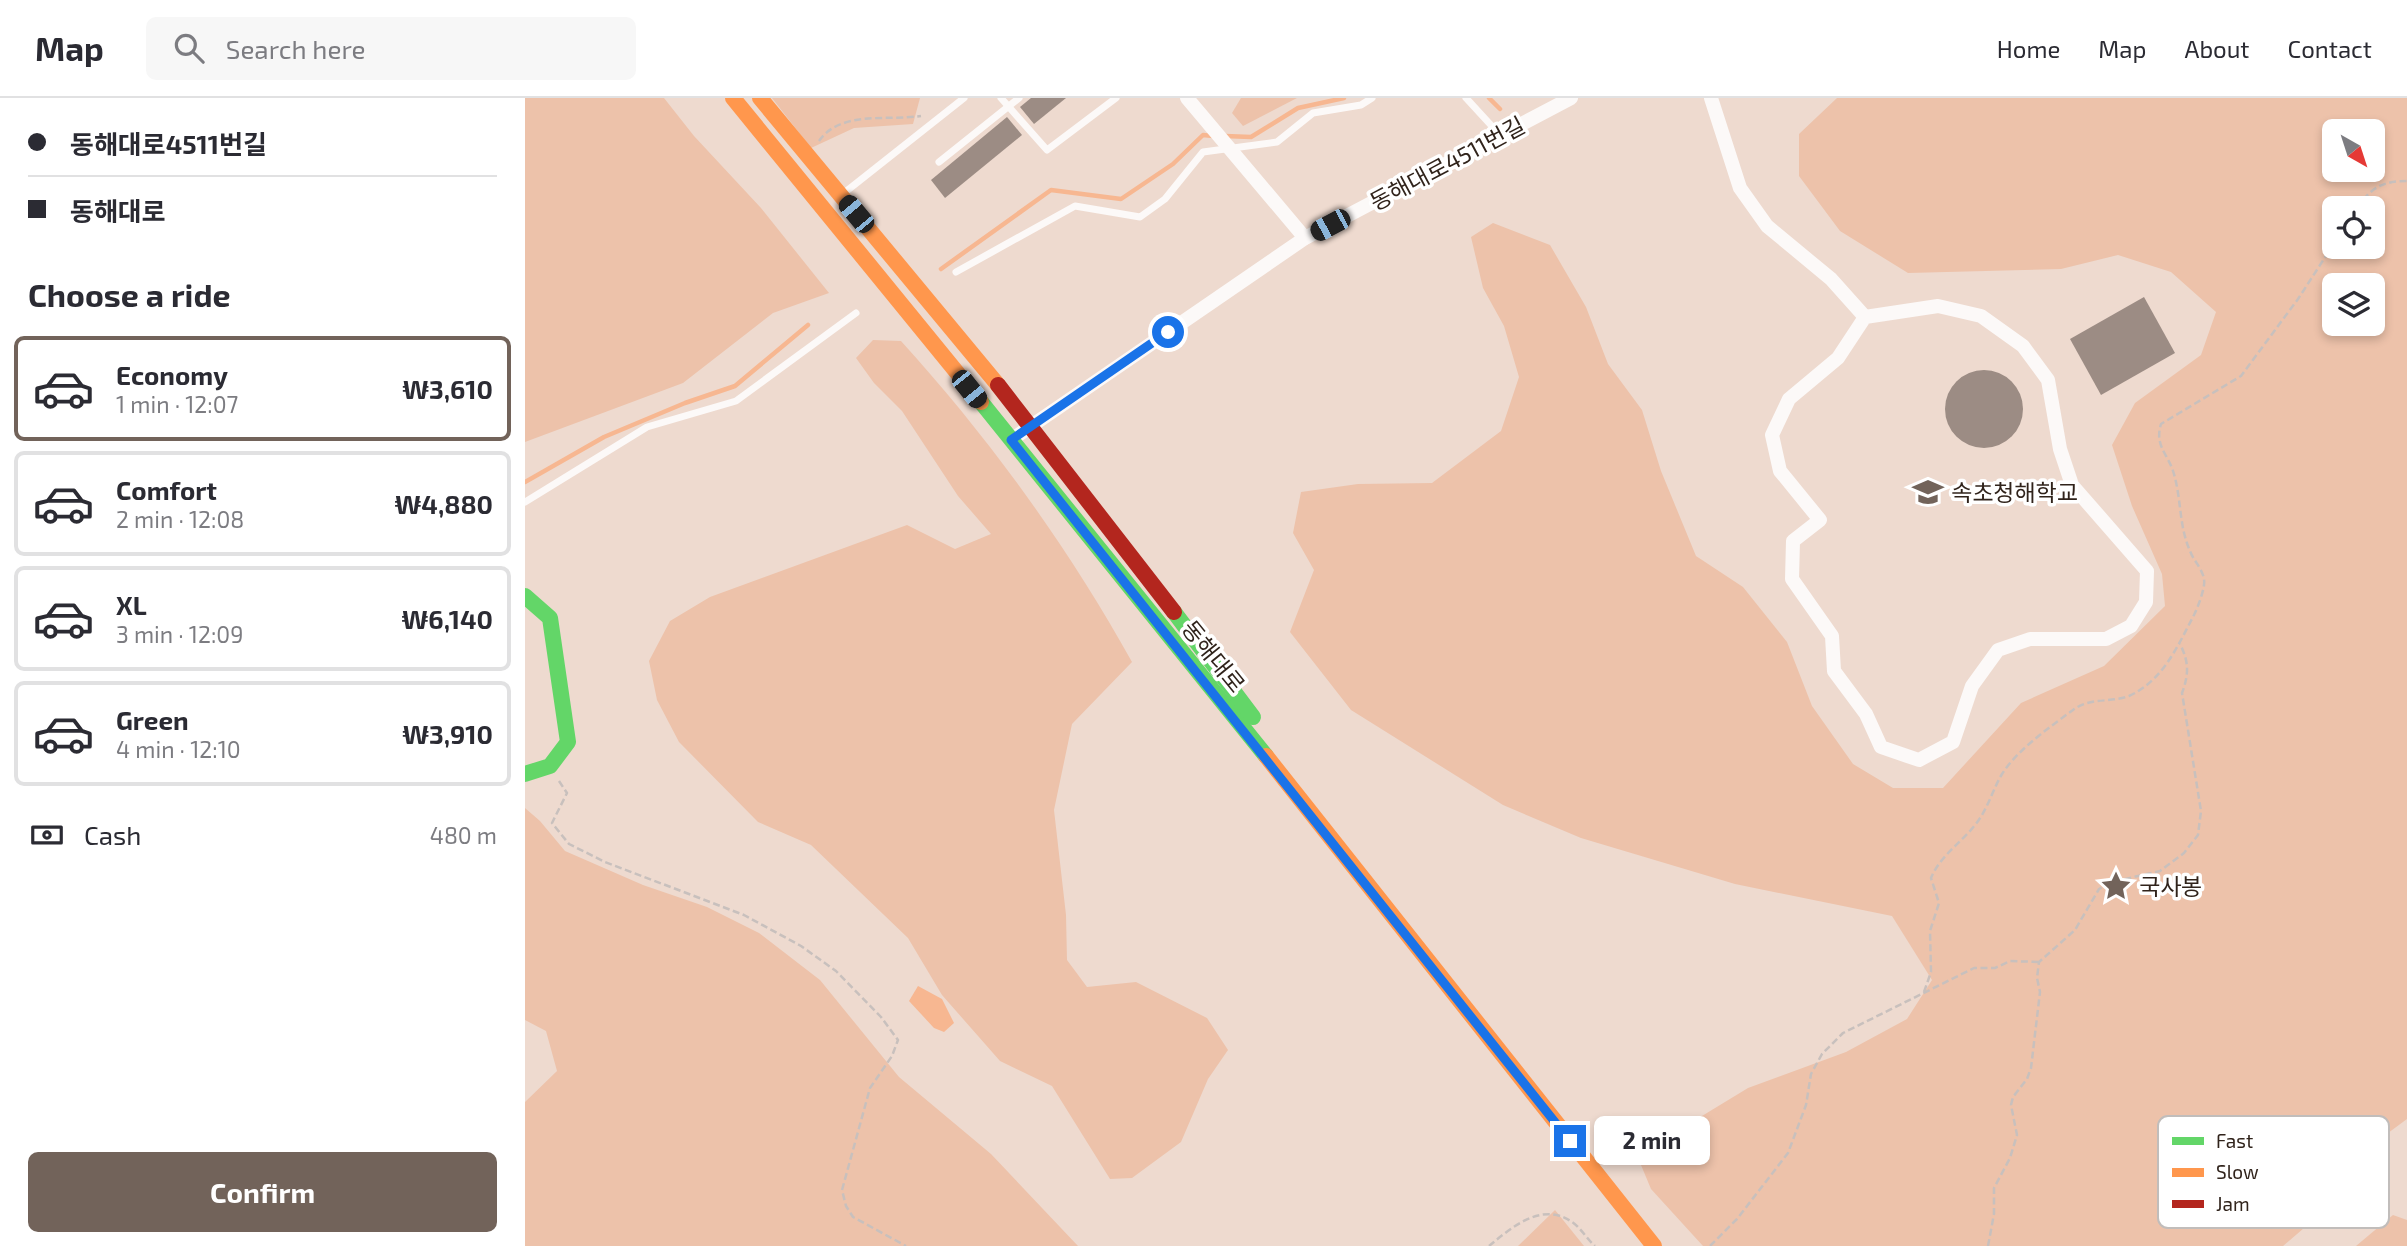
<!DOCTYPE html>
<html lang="en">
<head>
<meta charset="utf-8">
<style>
  :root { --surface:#fff; --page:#f7f7f7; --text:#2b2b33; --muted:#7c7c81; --line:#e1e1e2; --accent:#72635a }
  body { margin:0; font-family:"Exo 2","Noto Sans KR",sans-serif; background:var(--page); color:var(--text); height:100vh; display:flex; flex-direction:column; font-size:26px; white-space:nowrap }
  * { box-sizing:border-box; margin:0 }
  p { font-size:23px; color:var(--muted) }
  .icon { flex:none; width:38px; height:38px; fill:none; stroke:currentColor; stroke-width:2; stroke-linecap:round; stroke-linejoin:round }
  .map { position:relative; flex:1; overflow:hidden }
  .drawer { display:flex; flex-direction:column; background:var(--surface); width:525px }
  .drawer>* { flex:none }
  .guide { display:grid; align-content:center; height:154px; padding:0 28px; background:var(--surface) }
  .needle { width:46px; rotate:141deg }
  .controls { position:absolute; left:1797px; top:21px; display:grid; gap:14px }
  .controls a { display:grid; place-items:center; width:63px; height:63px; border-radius:10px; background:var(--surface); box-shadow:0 4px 10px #0003; font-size:35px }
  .end { position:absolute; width:32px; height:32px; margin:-16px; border:9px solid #1a73e8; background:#fff; box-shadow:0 0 0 4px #fff }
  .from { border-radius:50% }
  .bubble { position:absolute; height:49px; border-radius:10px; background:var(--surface); box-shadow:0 4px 10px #0003; font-size:23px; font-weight:700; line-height:49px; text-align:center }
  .car { position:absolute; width:21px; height:42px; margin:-21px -10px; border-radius:9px; box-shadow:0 0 5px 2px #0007; background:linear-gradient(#222 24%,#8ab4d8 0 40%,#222 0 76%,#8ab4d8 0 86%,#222 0) }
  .guide b { display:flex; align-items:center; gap:24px; height:66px; font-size:26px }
  .guide b+b { border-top:2px solid var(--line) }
  .guide i { width:18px; height:18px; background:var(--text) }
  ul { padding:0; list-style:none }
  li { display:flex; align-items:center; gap:21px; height:105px; margin:0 14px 10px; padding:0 14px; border:4px solid var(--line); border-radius:10px }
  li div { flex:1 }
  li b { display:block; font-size:26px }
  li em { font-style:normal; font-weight:700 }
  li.selected { border-color:var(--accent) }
  li>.icon { width:63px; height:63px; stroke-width:1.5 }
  h2 { padding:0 28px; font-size:32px; line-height:84px }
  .pay { display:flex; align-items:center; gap:18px; height:77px; padding:0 28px; font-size:26px }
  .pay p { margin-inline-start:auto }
  .primary-button { display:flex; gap:14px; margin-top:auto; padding:14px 28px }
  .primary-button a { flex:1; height:80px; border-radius:10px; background:var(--accent); color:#fff; font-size:28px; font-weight:700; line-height:80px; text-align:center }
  header { display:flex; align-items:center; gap:42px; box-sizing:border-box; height:98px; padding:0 35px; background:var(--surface); border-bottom:2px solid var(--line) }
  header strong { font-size:33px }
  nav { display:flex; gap:38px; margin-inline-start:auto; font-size:24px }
  .search { width:490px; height:63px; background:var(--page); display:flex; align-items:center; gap:18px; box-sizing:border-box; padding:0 24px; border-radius:10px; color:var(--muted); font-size:26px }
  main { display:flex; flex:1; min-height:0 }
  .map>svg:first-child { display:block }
</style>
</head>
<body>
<header>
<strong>Map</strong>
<div class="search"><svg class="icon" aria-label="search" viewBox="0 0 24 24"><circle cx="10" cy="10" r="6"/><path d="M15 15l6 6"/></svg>Search here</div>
<nav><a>Home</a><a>Map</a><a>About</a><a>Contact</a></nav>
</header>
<main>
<section class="drawer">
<div class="guide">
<b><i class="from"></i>동해대로4511번길</b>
<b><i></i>동해대로</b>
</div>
<h2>Choose a ride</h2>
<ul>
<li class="selected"><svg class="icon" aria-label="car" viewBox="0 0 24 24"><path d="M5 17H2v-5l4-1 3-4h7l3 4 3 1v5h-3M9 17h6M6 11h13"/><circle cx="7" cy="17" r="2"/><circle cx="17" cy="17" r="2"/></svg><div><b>Economy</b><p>1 min · 12:07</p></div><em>₩3,610</em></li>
<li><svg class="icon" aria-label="car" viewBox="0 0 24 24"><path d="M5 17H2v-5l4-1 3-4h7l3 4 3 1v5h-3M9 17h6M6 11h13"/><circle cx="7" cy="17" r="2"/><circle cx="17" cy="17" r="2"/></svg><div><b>Comfort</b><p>2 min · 12:08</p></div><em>₩4,880</em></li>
<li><svg class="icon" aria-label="car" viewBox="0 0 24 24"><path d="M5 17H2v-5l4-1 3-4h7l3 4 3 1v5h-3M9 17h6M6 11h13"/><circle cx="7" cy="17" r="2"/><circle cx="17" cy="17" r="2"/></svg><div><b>XL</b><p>3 min · 12:09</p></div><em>₩6,140</em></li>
<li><svg class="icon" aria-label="car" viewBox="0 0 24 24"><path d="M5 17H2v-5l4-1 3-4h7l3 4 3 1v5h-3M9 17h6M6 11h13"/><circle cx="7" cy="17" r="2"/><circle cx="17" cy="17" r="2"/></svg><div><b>Green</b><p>4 min · 12:10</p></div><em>₩3,910</em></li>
</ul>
<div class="pay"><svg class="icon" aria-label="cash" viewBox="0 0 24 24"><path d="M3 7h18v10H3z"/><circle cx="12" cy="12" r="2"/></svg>Cash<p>480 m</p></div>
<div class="primary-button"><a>Confirm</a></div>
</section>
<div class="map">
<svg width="1882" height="1148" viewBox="0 0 1882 1148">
  <rect width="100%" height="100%" fill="#eedacf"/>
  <g fill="#edc2aa" fill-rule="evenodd">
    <path d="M0,0H139L169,38L236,110L304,195L248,215L158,285L0,344Z"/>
    <path d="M247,0H395L388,26L329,30L286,50Z"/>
    <path d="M716,0H772L718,28L707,15Z"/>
    <path d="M1312,0H1882V1021L1836,1055L1793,1118L1758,1148H1178L1126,1091L1116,1067L1172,1021L1223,990L1321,954L1382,921L1407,882L1367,818L1210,786L1056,740L978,707L826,612L765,534L789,472L768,435L776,394L833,386L907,385L976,333L994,279L979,228L958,190L946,139L968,125L1025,147L1061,209L1083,266L1117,312L1136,373L1171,458L1218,489L1262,544L1287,608L1328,666L1368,690H1418L1496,605L1579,568L1640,508L1637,476L1607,408L1587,347L1610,305L1676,257L1691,214L1646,174L1593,157L1536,171L1383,175L1315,133L1274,78V36ZM1810,33H1848V72H1810ZM1810,110H1848V149H1810ZM1810,187H1848V226H1810Z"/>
    <path d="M348,242L376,243C465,341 543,449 607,564L547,626L529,712L541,817L542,862L562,889L611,884L682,920L703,952L683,981L656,1044L607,1080L585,1081L527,988L475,963L417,897L383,840L286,747L233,724L154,644L132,602L124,563L145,523L185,499L382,427L430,451L466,436L433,398L377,313L349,285L331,260Z"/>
    <path d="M0,710L15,723L40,753L118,787L182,809L234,835L295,882L374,979L466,1056L553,1148H0V1004L32,973L21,933L0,922Z"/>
    <path d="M1030,1112L1059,1148H993Z"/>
    <path d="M1868,1117L1882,1122V1148H1831Z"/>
  </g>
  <path fill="#f7b791" d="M393,888L417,901L429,925L419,934L409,930L384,903Z"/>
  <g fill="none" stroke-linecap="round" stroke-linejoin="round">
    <g stroke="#f7b791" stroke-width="4.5">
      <path d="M964,0L975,11"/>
      <path d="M700,38L726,39L773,10L819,0"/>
      <path d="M416,171L526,92L596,101L648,66L678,37L688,38"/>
      <path d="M0,384L79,339L160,305L210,288L283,227"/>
    </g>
  </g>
  <g fill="#9c8c84">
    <path d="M506,0H541L509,26L495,9Z"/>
    <path d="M482,19L497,37L420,100L406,82Z"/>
    <path d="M1619,199L1650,255L1576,297L1545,241Z"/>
    <circle cx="1459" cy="311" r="39"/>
  </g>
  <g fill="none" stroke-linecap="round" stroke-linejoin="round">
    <g stroke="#c8c0bd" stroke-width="2.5" stroke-dasharray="7 3.5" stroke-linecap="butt">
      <path d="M294,43C315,12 364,23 396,18"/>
      <path d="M1832,110C1846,90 1857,83 1882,83"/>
      <path d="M34,683L42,695L27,725L44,746L80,764L219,817L276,848L311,873L356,919L373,942L367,958L345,990L317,1092L321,1108L328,1119L381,1148"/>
      <path d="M1399,894L1406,874L1405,833L1414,805L1406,780C1415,758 1436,745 1450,727C1463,711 1467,693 1477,676C1493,651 1525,629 1548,612C1565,599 1586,605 1604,598C1639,582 1653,547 1669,517C1673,509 1678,495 1679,487C1681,474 1669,464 1665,453C1653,426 1657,398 1647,370C1640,353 1630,346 1636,326L1716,278L1773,201L1810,144"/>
      <path d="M964,1148C987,1129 1017,1103 1047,1124C1055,1129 1062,1141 1070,1148"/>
      <path d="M1185,1148L1212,1121L1263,1055L1281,1007L1286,976L1297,956L1318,935L1449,870H1470L1485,863L1514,864"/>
      <path d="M1463,1148L1469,1116V1090L1485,1060L1492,1037L1486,1007L1488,999L1502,981L1506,970L1515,894L1512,880L1514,864L1550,832L1574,791L1587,784L1635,773L1659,755L1673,737L1676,713L1657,595C1664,576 1664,564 1655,546"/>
    </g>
    <g stroke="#fcf9f8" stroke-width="7">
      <path d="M476,0L522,52L591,0"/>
      <path d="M941,0L975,37"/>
      <path d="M414,64L494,0"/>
      <path d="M319,95L439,0"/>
      <path d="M431,174L550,108L615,119L640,101L678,54L752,44L788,15L836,7L847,0"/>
      <path d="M0,404L122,329L211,303L331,215"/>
    </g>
    <g stroke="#fcf9f8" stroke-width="14">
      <path d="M662,0L780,140"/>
      <path d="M1186,0L1215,90L1242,128L1306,181L1340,219"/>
      <path d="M1413,208L1456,218L1498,248L1523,282L1535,351L1547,387L1622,473L1621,504L1606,528L1581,541H1505L1473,552L1447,588L1428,644L1394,662L1356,649L1341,616L1309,573L1307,538L1267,481L1268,443L1295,422L1255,373L1247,337L1264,301L1313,260L1340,219Z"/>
      <path d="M486,342L780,140L1046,0"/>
    </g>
    <g stroke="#63d668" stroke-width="16">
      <path d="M456,304L741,658"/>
      <path d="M0,498L25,520L43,644L25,668L0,676"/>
      <path d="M649,514L728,619"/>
    </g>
    <g stroke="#ff974d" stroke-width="16">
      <path d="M208,0L456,304"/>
      <path d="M235,0L473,287"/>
      <path d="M741,658L1129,1148"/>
    </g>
    <path stroke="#b3261e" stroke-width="16" d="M473,287L649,514"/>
  </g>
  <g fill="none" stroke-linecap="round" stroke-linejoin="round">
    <path stroke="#1a73e8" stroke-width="9" d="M643,234L486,342L1045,1043"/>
  </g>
  <defs>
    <g id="school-bare" transform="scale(2.415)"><path d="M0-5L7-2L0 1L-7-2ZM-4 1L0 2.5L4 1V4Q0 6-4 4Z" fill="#72635a" stroke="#fff" stroke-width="2.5" paint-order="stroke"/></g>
    <g id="sight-bare" transform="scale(2.415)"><path d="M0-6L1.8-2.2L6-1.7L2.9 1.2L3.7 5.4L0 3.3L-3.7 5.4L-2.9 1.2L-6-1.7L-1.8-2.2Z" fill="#72635a" stroke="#fff" stroke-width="2.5" paint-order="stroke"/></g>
  </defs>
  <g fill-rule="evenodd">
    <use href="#school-bare" x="1403" y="394"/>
    <use href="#sight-bare" x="1591" y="788"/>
  </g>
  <g text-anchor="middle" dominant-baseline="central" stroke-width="7" stroke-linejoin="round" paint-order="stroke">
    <g font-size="23" fill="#30231b" stroke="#fff">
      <text transform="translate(922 65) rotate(-28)">동해대로4511번길</text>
      <text transform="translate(689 558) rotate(51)">동해대로</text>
    </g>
    <g font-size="23" fill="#30231b" stroke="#fff" text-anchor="start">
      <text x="1426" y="394">속초청해학교</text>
      <text x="1614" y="788">국사봉</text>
    </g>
  </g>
  <rect x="1633" y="1018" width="231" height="112" rx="10" fill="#fff" stroke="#c1bdbb" stroke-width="2"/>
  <rect x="1647" y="1039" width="32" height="8" fill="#63d668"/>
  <rect x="1647" y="1070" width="32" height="9" fill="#ff974d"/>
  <rect x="1647" y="1102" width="32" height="8" fill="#b3261e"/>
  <g font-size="19" fill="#30231b">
    <text x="1691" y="1050">Fast</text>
    <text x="1691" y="1081">Slow</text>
    <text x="1691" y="1113">Jam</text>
  </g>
</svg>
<div class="controls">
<a><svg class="needle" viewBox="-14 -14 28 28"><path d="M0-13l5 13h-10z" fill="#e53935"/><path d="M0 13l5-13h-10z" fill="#7c7c81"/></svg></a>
<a><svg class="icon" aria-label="locate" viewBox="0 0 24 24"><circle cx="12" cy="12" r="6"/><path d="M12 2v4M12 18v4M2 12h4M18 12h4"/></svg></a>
<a><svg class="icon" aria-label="layers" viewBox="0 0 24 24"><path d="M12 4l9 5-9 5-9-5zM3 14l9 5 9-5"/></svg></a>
</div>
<i class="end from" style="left:643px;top:234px"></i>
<i class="end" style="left:1045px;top:1043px"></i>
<div class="bubble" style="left:1069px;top:1018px;width:116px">2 min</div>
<i class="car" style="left:331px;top:116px;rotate:320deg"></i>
<i class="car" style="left:805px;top:127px;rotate:242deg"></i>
<i class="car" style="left:444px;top:291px;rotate:141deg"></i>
</div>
</main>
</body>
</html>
